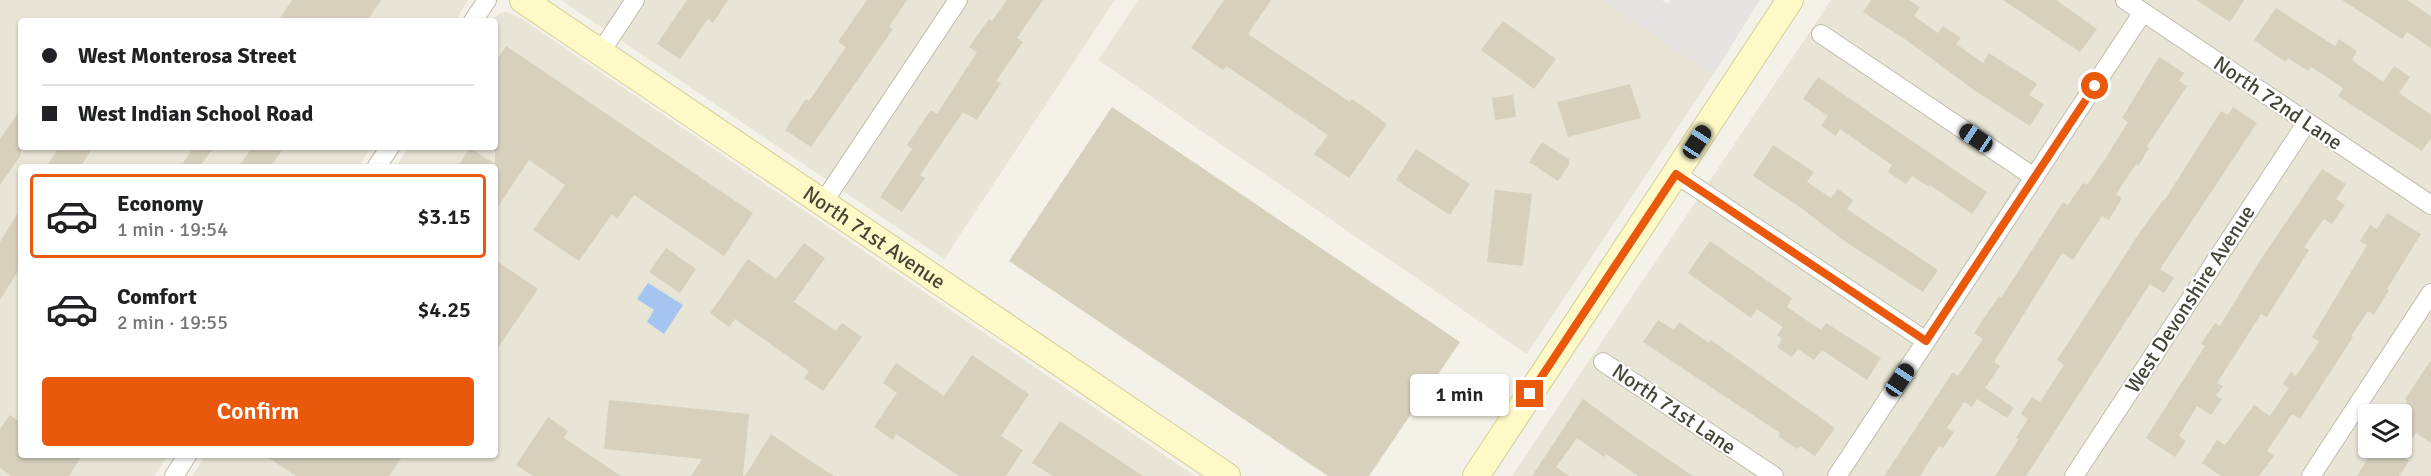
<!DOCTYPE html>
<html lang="en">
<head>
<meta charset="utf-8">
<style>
  :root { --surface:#fff; --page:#f6f6f6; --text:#202124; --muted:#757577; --line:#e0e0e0; --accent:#ea580c }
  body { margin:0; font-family:Signika,sans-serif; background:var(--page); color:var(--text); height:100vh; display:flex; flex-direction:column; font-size:22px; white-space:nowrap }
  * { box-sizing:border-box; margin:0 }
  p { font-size:20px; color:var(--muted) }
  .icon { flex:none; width:33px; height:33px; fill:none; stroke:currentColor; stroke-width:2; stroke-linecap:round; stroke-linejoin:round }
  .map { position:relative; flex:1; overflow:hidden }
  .details { position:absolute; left:18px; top:164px; width:480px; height:294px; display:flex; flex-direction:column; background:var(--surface); border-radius:6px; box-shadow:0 2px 4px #0004 }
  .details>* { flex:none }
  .top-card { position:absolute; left:18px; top:18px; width:480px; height:132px; border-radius:6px; box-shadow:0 2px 4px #0004; display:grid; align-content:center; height:132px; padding:0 24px; background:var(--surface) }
  .tools { position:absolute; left:2358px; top:404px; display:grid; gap:12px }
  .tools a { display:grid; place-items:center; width:54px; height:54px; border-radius:6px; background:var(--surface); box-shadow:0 2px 4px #0004; font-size:30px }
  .end { position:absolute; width:27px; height:27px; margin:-14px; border:8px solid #ea580c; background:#fff; box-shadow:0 0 0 3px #fff }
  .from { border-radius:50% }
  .bubble { position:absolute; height:42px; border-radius:6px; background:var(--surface); box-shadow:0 2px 4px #0004; font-size:20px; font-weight:600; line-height:42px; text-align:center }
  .car { position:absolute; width:18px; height:36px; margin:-18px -9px; border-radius:8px; box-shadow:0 0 4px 2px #0007; background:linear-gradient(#222 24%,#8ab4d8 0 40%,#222 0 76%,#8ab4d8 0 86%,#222 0) }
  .top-card b { display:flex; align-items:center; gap:21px; height:57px; font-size:22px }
  .top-card b+b { border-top:2px solid var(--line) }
  .top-card i { width:15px; height:15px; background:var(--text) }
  ul { padding:10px 0 0; list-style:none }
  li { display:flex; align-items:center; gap:18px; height:84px; margin:0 12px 9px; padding:0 12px; border:3px solid transparent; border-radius:6px }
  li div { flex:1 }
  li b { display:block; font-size:22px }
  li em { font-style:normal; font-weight:600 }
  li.selected { border-color:var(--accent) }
  li>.icon { width:54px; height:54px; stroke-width:1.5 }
  .button { display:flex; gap:12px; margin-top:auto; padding:12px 24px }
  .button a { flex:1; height:69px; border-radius:6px; background:var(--accent); color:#fff; font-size:24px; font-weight:600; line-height:69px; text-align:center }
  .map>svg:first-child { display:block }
</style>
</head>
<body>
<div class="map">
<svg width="2431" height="476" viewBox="0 0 2431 476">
  <rect width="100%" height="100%" fill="#f4f2e8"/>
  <g fill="#e8e5d6" fill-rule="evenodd">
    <path d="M0,0H468L455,21H21V147H371L359,166H21V454L168,455L154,476H0Z"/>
    <path d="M561,0H1115L944,259Z"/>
    <path d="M1138,0H1602L1713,75L1527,354L1098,60Z"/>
    <path d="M1831,0H2431V476H1512ZM2368,414H2402V447H2368Z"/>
    <path d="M506,12L519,17L1195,476H192L206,455L495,454V166H396L409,147H495V21H493L498,14Z"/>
  </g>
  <path fill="#e5e4e0" d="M1602,0H1662L1668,4L1671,0H1760L1713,75Z"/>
  <path fill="#a5c5f0" d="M648,283L683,305L664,334L647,322L654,310L637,299Z"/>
  <g fill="#d6d0bd">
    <path d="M292,0H381L367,21H278Z"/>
    <path d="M687,0H728L713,23L708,19L680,59L657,44Z"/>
    <path d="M867,0H907L889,27L893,29L811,147L785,130L806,99L809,101L846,47L838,42Z"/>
    <path d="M1007,0H1043L1017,38L1023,42L996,81L1001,83L977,120L963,112L920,175L925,178L902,212L880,197L912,149L907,145L931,110L937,114L977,52L969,47L989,19L992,21Z"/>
    <path d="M1224,0H1271L1248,34L1350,102L1352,99L1387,124L1349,178L1314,154L1328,135L1226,66L1223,70L1191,48Z"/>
    <path d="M1871,0H1909L1920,7L1914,16L1938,33L1943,26L1961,38L1956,44L1983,63L1989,53L2037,84L2029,95L2044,104L2030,126L1974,90L1909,42L1863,12Z"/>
    <path d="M2003,0H2056L2097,29L2080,52Z"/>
    <path d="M2196,0H2244L2230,22Z"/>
    <path d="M2342,0H2407L2431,16V48L2407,32L2402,39Z"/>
    <path d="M2276,8L2335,46L2339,39L2357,51L2352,60L2383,82L2394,66L2410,77L2399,93L2431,115V138L2422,151L2338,96L2343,88L2311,67L2308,71L2288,58L2285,62L2254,40Z"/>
    <path d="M1503,21L1556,59L1534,89L1481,50Z"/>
    <path d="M506,46L753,213L724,256L634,195L617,219L612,214L579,261L533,230L565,185L529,160L495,211V166H458L470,148L495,164V63Z"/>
    <path d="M2159,57L2184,73L2179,81L2187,86L2147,146L2149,148L2138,166L2136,164L2116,194L2122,198L2109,220L2102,216L2073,260L2062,253L1994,362L2000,366L1985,388L2014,408L2007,418L1977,399L1972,407L1964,402L1947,428L1954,432L1943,448L1939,446L1920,476H1884L1953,372L1958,376L1983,339L1974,333L1999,296L2001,298L2063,202L2068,205L2083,183L2087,185L2105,159L2128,122L2122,118Z"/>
    <path d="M1818,77L1987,192L1972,214L1930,185L1929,187L1912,176L1906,184L1888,172L1892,165L1840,129L1836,136L1821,126L1828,116L1803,99Z"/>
    <path d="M1630,84L1641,118L1568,137L1557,102Z"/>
    <path d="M1513,95L1516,117L1495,120L1492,98Z"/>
    <path d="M1112,107L1460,342L1369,476H1328L1009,261Z"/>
    <path d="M2233,107L2257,123L2160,269L2174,278L2164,293L2150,284L2026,476H1995L2019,439L2016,438L2028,419L2021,414L2032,397L2040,402L2064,365L2057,360L2138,235L2163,200L2164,201L2221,111L2228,115Z"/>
    <path d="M21,109V155L0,185V139Z"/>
    <path d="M1542,142L1569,159V165L1558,181L1529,162Z"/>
    <path d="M1773,145L1814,172L1807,182L1831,198L1838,189L1853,200L1847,209L1938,270L1923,292L1843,240L1800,207L1753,176Z"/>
    <path d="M59,147H93L81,166H47Z"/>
    <path d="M194,147H214L200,166H181Z"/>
    <path d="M252,147H284L271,166H239Z"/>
    <path d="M1416,149L1470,184L1450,215L1396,180Z"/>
    <path d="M2322,169L2346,184L2336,199L2345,205L2332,224L2324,219L2304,247L2309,250L2267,317L2261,314L2217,383L2223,386L2216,396L2222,399L2211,415L2197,406L2179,436L2186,441L2175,457L2146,438L2205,346L2201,344L2215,323L2220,326L2259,262Z"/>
    <path d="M1495,190L1532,194L1523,266L1487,262Z"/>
    <path d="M21,208V266L0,300V242Z"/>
    <path d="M2387,213L2421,234L2387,289L2389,290L2374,315L2368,311L2351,336L2353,337L2300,419L2292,414L2267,451L2274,456L2259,476H2221L2202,463L2217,440L2225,445L2254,405L2270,416L2289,388L2283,384L2291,372L2296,376L2319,342L2312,337L2367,245L2360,241L2370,225L2377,229Z"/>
    <path d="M1710,241L1792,298L1787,307L1821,330L1826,323L1881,358L1867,380L1822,350L1814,360L1798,349L1792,357L1777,347L1782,339L1777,335L1783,327L1757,309L1751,318L1688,273Z"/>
    <path d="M804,243L825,258L794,302L836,331L842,323L862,337L823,391L804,378L809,371L735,319L729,327L710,313L748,259L776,279Z"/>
    <path d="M666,248L696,269L680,293L649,272Z"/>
    <path d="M495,260L538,289L495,352Z"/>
    <path d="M1658,320L1674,330L1679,322L1709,343L1711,340L1835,428L1815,456L1800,446L1797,449L1778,436L1780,433L1643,342Z"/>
    <path d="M972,355L1029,394L1001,436L1023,450L1006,476H959L896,434L893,440L874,427L897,393L883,383L896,363L944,396Z"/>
    <path d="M2431,360V443L2416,433L2401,455L2409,461L2399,476H2357L2375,447H2402V410L2407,401L2405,399Z"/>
    <path d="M1583,399L1631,434L1693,476H1638L1606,454L1604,457L1577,438L1556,467L1569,476H1532Z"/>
    <path d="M609,400L749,414L743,476H691L702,459L604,449Z"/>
    <path d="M10,415L21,423V454H83L69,476H11L0,468V429Z"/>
    <path d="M548,417L568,431L564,438L621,476H533L516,465Z"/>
    <path d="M1060,421L1143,476H1053L1032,463Z"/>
    <path d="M771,434L803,456L834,476H745Z"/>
    <path d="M263,454H404L389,476H296Z"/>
  </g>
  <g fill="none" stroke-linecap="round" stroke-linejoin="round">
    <g stroke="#bfbcaa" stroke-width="20">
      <g id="street">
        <path d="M2125,0L2431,205"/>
        <path d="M473,21L487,0"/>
        <path d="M1821,34L2034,177"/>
        <path d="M600,53L635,0"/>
        <path d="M377,166L390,147"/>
        <path d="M1676,174L1926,341"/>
        <path d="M822,204L958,0"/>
        <path d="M1603,362L1774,476"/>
        <path d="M174,476L188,454"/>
        <path d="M1837,476L2143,12"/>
        <path d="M2074,476L2307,122"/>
        <path d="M2311,476L2431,293"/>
      </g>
    </g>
    <g stroke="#d4ce98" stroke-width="28">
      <g id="secondary">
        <path id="s1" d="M523,0L1227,476"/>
        <path d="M1476,476L1790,0"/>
      </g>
    </g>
    <use href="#street" stroke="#fff" stroke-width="18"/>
    <use href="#secondary" stroke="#fefac8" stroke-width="26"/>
  </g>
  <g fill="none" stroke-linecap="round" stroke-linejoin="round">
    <path stroke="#ea580c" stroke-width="8" d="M1530,394L1676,174L1926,341L2095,86"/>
  </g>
  <g text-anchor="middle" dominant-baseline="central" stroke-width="4.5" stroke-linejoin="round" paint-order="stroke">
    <g font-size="21" fill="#474437" stroke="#fff">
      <text transform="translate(2278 103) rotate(34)">North 72nd Lane</text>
      <text stroke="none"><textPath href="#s1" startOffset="424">North 71st Avenue</textPath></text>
      <text transform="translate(2190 299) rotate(-57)">West Devonshire Avenue</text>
      <text transform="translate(1674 409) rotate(34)">North 71st Lane</text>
    </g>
  </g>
</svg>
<div class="tools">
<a><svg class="icon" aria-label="layers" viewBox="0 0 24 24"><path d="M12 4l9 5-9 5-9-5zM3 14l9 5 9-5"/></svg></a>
</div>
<i class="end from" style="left:2095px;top:86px"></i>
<i class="end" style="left:1530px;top:394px"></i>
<div class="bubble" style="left:1410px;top:374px;width:99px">1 min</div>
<i class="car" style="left:1976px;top:138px;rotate:304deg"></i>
<i class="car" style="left:1697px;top:142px;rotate:33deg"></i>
<i class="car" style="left:1900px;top:380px;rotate:34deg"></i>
<div class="top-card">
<b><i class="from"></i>West Monterosa Street</b>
<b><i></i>West Indian School Road</b>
</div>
<section class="details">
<ul>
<li class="selected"><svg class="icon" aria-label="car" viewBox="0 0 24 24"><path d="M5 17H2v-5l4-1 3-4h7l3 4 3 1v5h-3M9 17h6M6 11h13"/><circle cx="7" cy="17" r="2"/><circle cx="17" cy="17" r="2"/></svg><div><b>Economy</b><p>1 min · 19:54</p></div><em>$3.15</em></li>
<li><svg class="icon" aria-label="car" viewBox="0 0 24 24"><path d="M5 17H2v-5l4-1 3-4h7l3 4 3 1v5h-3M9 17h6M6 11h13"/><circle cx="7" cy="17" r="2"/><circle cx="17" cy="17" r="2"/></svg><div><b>Comfort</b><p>2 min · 19:55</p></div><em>$4.25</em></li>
</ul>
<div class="button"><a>Confirm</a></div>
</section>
</div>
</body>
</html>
